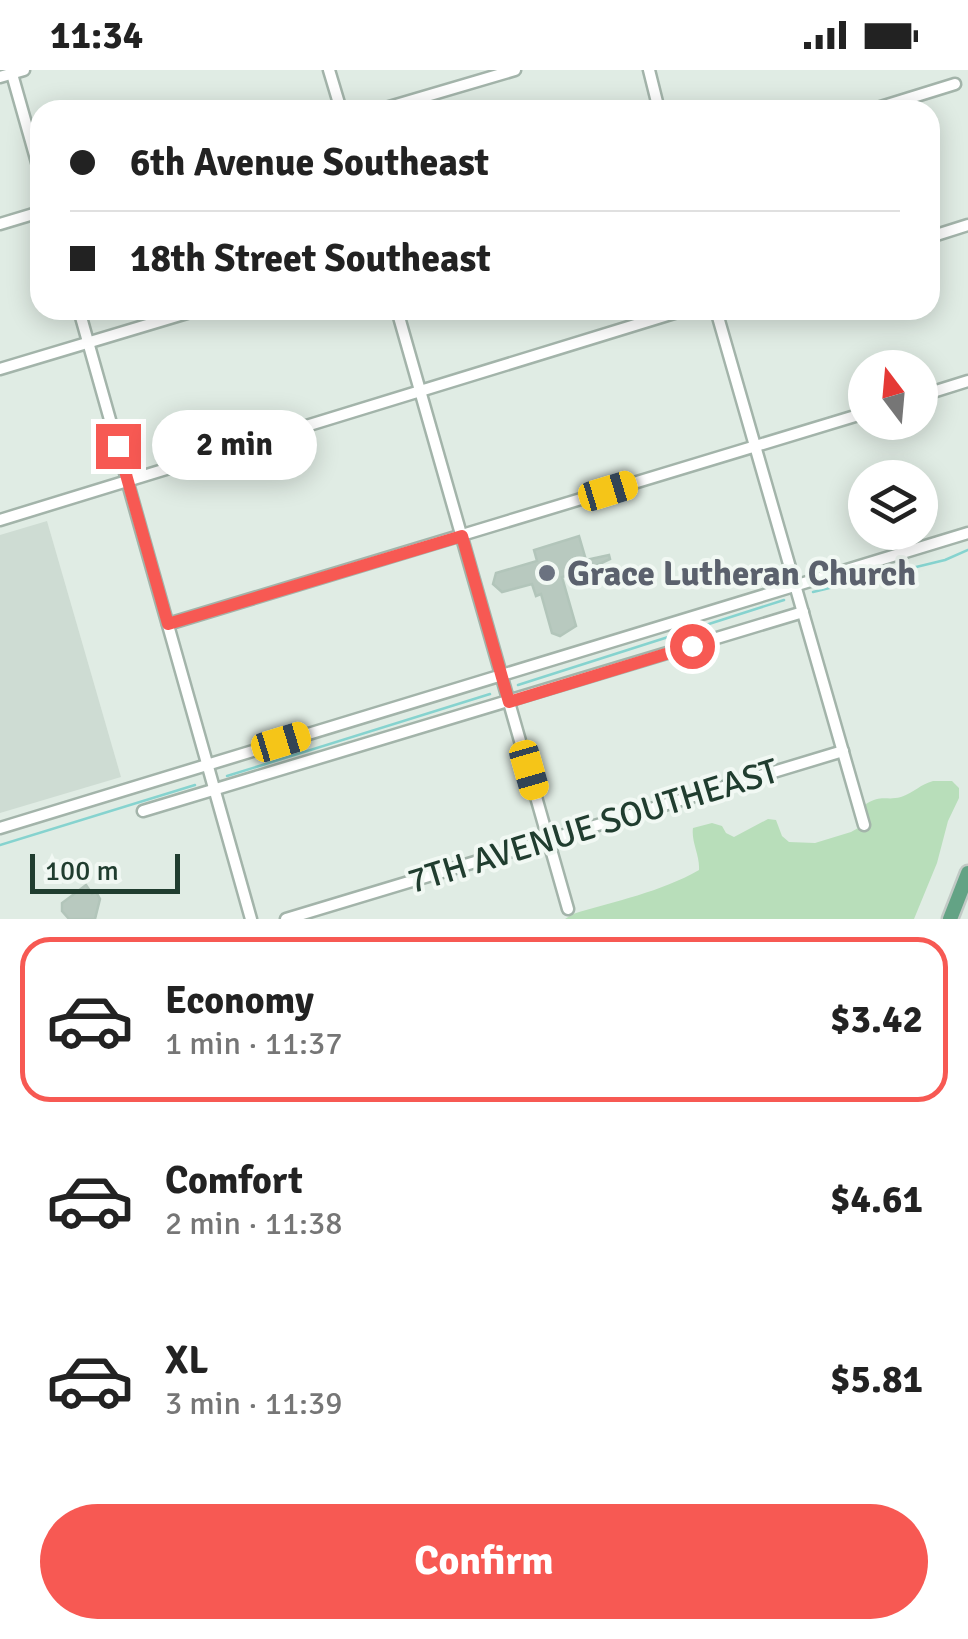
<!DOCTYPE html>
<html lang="en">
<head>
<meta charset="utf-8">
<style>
  :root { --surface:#fff; --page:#f6f6f6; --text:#222; --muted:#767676; --line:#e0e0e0; --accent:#f75953 }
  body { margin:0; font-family:Signika,sans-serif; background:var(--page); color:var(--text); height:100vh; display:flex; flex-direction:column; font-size:38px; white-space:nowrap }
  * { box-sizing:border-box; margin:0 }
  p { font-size:32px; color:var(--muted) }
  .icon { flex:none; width:55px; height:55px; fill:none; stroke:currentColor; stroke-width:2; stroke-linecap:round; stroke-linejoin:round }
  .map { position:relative; height:849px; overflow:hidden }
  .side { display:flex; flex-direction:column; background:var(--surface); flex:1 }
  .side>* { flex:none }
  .guide { position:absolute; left:30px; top:30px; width:910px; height:220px; border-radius:30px; box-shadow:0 5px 25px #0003; display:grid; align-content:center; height:220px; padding:0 40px; background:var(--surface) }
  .needle { width:65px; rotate:344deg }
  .tools { position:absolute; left:848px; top:280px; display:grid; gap:20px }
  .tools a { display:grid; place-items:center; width:90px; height:90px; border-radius:50%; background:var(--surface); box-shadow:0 5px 25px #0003; font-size:50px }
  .scale { position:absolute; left:30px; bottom:25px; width:150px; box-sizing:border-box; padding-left:10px; border:5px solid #203d2f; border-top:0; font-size:28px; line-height:35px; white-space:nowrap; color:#203d2f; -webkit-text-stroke:8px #f1f8f3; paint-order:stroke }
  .end { position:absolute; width:45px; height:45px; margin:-22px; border:12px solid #f75953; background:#fff; box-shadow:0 0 0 5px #fff }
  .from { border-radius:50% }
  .bubble { position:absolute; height:70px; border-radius:35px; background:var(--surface); box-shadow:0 5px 25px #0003; font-size:32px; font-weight:800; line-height:70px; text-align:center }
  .car { position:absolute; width:30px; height:60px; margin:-30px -15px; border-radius:12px; box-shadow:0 0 8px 2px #0007; background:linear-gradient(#f5c518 24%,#345 0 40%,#f5c518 0 76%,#345 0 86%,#f5c518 0) }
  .guide b { display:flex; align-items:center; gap:35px; height:95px; font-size:38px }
  .guide b+b { border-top:2px solid var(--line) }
  .guide i { width:25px; height:25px; background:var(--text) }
  ul { padding:18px 0 0; list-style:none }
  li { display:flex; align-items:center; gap:30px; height:165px; margin:0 20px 15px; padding:0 20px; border:5px solid transparent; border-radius:30px }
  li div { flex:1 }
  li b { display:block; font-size:38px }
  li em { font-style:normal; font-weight:800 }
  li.selected { border-color:var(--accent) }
  li>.icon { width:90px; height:90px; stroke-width:1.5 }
  .action { display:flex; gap:20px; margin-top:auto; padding:20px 40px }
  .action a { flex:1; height:115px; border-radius:60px; background:var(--accent); color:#fff; font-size:40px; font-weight:800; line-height:115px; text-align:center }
  .status { display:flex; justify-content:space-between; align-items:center; height:70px; padding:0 50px; background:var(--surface); direction:ltr }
  .status svg { height:28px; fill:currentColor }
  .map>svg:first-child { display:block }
</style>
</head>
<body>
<div class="status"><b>11:34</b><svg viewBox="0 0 49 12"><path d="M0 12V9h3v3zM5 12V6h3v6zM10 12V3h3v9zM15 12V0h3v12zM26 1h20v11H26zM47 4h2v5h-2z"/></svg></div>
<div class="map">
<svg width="968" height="849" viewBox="0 0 968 849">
  <rect width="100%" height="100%" fill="#e0ece4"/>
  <path fill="#cedcd3" d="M47,451L121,707L0,743V465Z"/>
  <path fill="#b8deba" d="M933,711H952L959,718V728L948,751L937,793L914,849H565L573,844C615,831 661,822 699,800C700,785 691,772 693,758L712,753L722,756L726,763L734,767L768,749L776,750L782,766L789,772L815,773L851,762L860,757L866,734C882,724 886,731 901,727C913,723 921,714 933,711Z"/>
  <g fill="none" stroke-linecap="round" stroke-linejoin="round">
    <g stroke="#86d3cf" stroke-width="2.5">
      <path d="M813,522L945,490L968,480"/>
      <path d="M518,615L784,530"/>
      <path d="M227,706L490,624"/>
      <path d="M0,775L195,715"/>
    </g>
  </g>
  <g fill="#b8c9bf" stroke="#b2c5ba" stroke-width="2.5">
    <path d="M579,466L586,490L609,485L610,489L589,499L562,507L576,556L560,566L552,563L541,524L536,526L532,514L502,522L493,514L496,503L537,491L534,480Z"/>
    <path d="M86,815L92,824L96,822L100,829L95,849H69L62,841V833Z"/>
  </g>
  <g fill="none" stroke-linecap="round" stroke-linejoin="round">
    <g stroke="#a3b4aa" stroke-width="15">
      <g id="minor">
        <path d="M329,0L341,40"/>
        <path d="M649,0L659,40"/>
        <path d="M12,4L40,103"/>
        <path d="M0,7L24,0"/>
        <path d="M379,40L515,0"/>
        <path d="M871,40L955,14"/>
        <path d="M0,154L40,142"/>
        <path d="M930,167L968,155"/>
        <path d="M79,240L251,849"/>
        <path d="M397,240L568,839"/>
        <path d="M716,240L864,755"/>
        <path d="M0,299L197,240"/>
        <path d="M920,326L968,311"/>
        <path d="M0,450L684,240"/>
        <path d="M168,554L865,343"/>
        <path d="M143,741L803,542"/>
        <path d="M0,758L968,463"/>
        <path d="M286,849L843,681"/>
      </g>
    </g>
    <g stroke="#c1c9c5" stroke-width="19">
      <path id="major" d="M950,849L968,803"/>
    </g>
    <use href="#minor" stroke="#fff" stroke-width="10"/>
    <use href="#major" stroke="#63a385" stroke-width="14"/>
  </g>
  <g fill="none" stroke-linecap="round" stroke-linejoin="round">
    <path stroke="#f75953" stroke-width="12" d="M118,376L168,554L462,466L509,632L692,576"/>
  </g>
  <circle fill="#6b7280" stroke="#f1f8f3" stroke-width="4" cx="547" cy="503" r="10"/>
  <g text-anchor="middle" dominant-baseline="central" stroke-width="8" stroke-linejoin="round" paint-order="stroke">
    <g font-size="35" font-weight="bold" fill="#5b616d" stroke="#f1f8f3" text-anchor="start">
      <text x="567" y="503">Grace Lutheran Church</text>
    </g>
    <g font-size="35" fill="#203d2f" stroke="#f1f8f3">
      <text transform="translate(593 756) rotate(-17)">7TH AVENUE SOUTHEAST</text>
    </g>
  </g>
</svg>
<div class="tools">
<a><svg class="needle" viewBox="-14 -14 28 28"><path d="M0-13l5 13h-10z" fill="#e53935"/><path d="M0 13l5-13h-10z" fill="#767676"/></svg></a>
<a><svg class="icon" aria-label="layers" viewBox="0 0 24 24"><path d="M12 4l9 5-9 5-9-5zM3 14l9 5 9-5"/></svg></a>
</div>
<div class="scale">100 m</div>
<i class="end from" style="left:692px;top:576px"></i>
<i class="end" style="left:118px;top:376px"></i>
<div class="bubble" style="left:152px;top:340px;width:165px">2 min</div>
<i class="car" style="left:608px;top:421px;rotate:73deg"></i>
<i class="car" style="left:281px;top:672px;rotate:73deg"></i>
<i class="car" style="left:529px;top:700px;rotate:164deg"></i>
<div class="guide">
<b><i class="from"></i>6th Avenue Southeast</b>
<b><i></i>18th Street Southeast</b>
</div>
</div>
<section class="side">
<ul>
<li class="selected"><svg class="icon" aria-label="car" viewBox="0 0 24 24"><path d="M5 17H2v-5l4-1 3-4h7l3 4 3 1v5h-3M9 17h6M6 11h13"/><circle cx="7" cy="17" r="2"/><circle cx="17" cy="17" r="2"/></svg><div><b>Economy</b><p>1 min · 11:37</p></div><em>$3.42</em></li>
<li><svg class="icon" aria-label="car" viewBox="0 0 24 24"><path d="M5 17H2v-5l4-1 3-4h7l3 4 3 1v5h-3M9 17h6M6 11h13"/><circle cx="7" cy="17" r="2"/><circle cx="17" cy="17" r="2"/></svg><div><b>Comfort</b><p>2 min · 11:38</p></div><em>$4.61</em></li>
<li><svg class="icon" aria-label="car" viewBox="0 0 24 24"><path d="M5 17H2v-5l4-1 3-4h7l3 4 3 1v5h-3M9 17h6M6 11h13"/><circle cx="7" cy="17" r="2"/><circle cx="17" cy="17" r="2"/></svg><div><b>XL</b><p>3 min · 11:39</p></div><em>$5.81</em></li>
</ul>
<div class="action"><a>Confirm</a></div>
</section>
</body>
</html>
